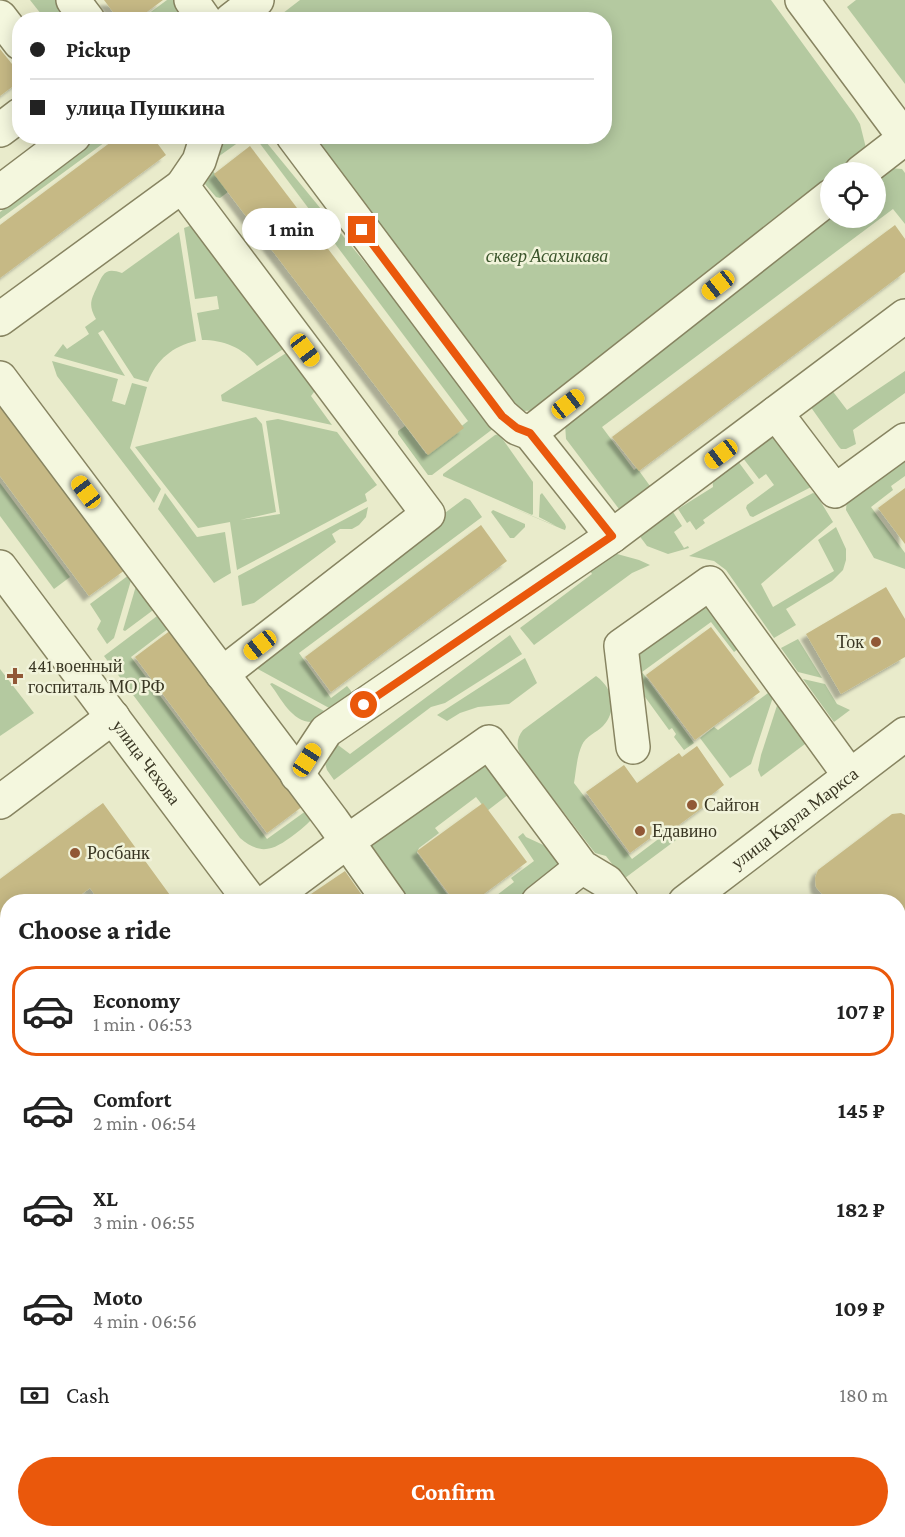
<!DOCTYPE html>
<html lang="en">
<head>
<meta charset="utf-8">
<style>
  :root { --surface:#fff; --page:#f6f6f6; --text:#222; --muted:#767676; --line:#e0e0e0; --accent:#ea580c }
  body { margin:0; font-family:"Crimson Pro",serif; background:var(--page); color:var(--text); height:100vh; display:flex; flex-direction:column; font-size:22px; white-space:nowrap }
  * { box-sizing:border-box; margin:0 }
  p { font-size:20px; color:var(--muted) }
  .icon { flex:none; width:33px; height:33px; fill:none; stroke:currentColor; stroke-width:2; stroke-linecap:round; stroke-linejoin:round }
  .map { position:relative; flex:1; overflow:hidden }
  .side { position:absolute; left:0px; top:894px; width:906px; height:644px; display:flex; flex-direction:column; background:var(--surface); border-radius:24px 24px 0 0; box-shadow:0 3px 15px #0003 }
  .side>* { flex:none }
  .top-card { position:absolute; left:12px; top:12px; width:600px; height:132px; border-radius:24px; box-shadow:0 3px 15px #0003; display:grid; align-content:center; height:132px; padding:0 18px; background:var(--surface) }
  .controls { position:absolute; left:820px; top:162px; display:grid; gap:12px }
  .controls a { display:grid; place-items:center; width:66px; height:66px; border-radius:50%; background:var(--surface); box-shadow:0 3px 15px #0003; font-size:30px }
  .end { position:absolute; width:27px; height:27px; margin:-14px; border:8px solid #ea580c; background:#fff; box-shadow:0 0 0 3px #fff }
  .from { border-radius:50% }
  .bubble { position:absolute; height:42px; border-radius:21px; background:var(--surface); box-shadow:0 3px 15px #0003; font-size:20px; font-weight:700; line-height:42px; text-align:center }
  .car { position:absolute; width:18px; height:36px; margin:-18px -9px; border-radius:8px; box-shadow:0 0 4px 2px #0007; background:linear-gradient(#f5c518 24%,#345 0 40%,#f5c518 0 76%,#345 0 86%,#f5c518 0) }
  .top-card b { display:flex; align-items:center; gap:21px; height:57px; font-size:22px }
  .top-card b+b { border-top:2px solid var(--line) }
  .top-card i { width:15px; height:15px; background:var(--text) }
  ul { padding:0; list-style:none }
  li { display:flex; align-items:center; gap:18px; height:90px; margin:0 12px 9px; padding:0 6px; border:3px solid transparent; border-radius:24px }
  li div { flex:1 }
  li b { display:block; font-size:22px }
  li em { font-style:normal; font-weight:700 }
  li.selected { border-color:var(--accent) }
  li>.icon { width:54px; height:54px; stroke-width:1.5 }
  h2 { padding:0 18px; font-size:27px; line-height:72px }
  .pay { display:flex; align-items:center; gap:15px; height:66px; padding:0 18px; font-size:22px }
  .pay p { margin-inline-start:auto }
  .cta { display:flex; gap:12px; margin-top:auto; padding:12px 18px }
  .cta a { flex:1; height:69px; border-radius:36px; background:var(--accent); color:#fff; font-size:24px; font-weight:700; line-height:69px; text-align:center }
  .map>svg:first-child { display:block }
</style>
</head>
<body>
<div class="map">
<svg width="905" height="1537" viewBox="0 0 905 1537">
  <defs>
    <filter id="shadow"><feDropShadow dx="-5.5" dy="5.5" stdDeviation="1.5" flood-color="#0004"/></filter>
  </defs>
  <rect width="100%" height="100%" fill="#e9ebcb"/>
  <g fill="#b4c9a0">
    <path d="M30,0H56L70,19H45Z"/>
    <path d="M167,0H186L188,9L174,19L140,20Z"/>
    <path d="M300,0H771L854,114L860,124L866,148L849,172H831V187L540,410L523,411L507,404L304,137L604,136V20H274Z"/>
    <path d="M856,0H905V84L847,7Z"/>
    <path d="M98,137H112L0,219V212L43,181L52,169Z"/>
    <path d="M214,137H246L208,164L228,192L220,198L216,197L205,184L204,176Z"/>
    <path d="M255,137H262L498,425L432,475H428L398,434V431L405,426L426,454L468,421Z"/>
    <path d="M878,167L902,169L905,173V224L893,209L602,427L634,470L637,468L650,486L619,509L566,439L565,424L831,203V218H876V172Z"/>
    <path d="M192,225L294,342L257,366C244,348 224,340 202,340L197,313L219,309L217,296L195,299L184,228Z"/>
    <path d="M179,232L196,341C173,346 156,360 148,382L134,378L103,330L98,333L125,376L54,356L63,344L67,349L89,334L85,327L96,319C88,305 91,300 97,287C103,274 105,267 122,273Z"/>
    <path d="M297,346L323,380L311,396L332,425L222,401L221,395Z"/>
    <path d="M52,361L118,379L112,401L125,405L132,383L147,387L130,448L161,489L154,503L57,376Z"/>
    <path d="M905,371V393L853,430L856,444L846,449H841L839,447L810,406L831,389L847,410Z"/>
    <path d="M256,417L262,424L276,512L240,520L280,514L266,421L278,419L337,432L377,485L365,494L367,501L237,570L230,522L198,528L135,447Z"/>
    <path d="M499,434L533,482V514L532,515L443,476V474L495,435Z"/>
    <path d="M771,434L791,461L801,454L815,485L753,517L750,516L746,508L747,505L774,485L766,474L759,479L733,445Z"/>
    <path d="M905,447V476L891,486L893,490L871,507L905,553V569L874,558L846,510L847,498Z"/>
    <path d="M729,449L754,483L703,520L705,523L696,530L690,521L687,523L678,509L713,487L711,462Z"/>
    <path d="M0,483L70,577L54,589L0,516Z"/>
    <path d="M165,493L197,537L225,532L231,573L214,583L158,509Z"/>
    <path d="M542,493L565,524L566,527L565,530L562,529L497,501L556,526L539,517L540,495Z"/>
    <path d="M655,493L671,513L673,512L682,526L674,532L684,548L688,546L689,548L668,554L647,546L624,515Z"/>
    <path d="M813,493L816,494L833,522L761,584L773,607L834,571L818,540L836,527L846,549V560L843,570L832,581L786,609L796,625L774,638L726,570L714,561L689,556Z"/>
    <path d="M465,498L470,500L482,517L299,653L331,698L347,686L351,691V695L331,709L256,668L262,649Z"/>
    <path d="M368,507L366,517L359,525L352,529H340L332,534L336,542L254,603L242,606L238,576Z"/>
    <path d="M493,510L525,524V527L514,538H510L491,512Z"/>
    <path d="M599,549L639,560L650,565L632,573L534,645L520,628L592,574L582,556Z"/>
    <path d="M137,560L114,638L107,644L97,629L101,621L90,604L133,572Z"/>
    <path d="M141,569L164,602L125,631L123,630Z"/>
    <path d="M702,597L738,649L734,652L711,622L642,672L694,743L684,750L674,737L676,734L672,728L669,730L624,668L642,641Z"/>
    <path d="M169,607L173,625L131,657L267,839L310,808L316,814C310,822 303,828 295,834C275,849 262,857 240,838L104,656Z"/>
    <path d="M510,635L522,654L445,703L431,707L334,780L327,770L324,760L334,742L350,754Z"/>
    <path d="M798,639L822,678L798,672L781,648Z"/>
    <path d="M525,658L537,683L509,704L478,707L460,713L447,721L437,715Z"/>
    <path d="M0,669L34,713L0,736Z"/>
    <path d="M596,676C613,688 618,710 603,726C597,732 585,737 582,745C577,755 576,772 574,783L632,859L669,831L676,840L625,878L622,877L606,856L595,853L522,758C516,748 516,739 523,730Z"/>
    <path d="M803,679L825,684L837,704L850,710L834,722Z"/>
    <path d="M272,683L326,712L313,722C292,723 281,698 270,684Z"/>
    <path d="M783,687L817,735L761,777L758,770L761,755Z"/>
    <path d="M772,690L774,694L751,764L730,778L700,738L714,727L718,730Z"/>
    <path d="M477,757L483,758L509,794L487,811L476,797L435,828L439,833L419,848L417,853L452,901H404L369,847Z"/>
    <path d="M523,833L526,837L552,849L562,862L525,901L488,902L514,882L511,878L534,861L518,837Z"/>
    <path d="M530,1530H616L606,1537H535Z"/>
  </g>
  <g fill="#c6b985" filter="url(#shadow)">
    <path d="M104,0H163L136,20H119Z"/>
    <path d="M0,49L20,74V81L0,96Z"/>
    <path d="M119,136H152L166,155L0,278V225Z"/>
    <path d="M250,146L464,428L428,455L214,174Z"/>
    <path d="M895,225L905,239V272L639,471L612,437Z"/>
    <path d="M0,401L125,570L89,596L0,476Z"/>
    <path d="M905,488V544L878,508Z"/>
    <path d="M481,525L507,561L331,692L305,657Z"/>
    <path d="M886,587L905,619V657L841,694L806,634Z"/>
    <path d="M711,627L760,692L695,740L646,675Z"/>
    <path d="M171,630L303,806L267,833L135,657Z"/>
    <path d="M697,746L724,785L710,796L713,800L672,830L668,825L630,853L586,792L624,765L637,783L679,753L682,757Z"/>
    <path d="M103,803L175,902H100L90,888L71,902H8V948L0,953V879Z"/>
    <path d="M483,803L527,862L473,902H455L417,851Z"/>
    <path d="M901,813L905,815V986L898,977V902H841L838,898H829L821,893L816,887L815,878L818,870L892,814Z"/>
    <path d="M345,871L364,898L359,902H316L311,894Z"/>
    <path d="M8,1109V1320L0,1311V1115Z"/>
    <path d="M898,1139L905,1148V1207L898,1212Z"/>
    <path d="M8,1444V1513L0,1518V1449Z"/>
    <path d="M905,1473V1537H894L889,1530H898V1478Z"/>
    <path d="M29,1530H112L117,1537H34Z"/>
  </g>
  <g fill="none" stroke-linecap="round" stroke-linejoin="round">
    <g stroke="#878461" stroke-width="36">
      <g id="minor">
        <path d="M73,0L88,20"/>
        <path d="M191,0L205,20"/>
        <path d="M802,0L905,138L861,172"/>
        <path d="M0,17L20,43"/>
        <path d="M231,20L257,0"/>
        <path d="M0,130L20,115"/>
        <path d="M293,136L502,415L517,428L530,433L612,536"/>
        <path d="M182,186L199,161L207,136"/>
        <path d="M0,192L74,136"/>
        <path d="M0,319L182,186L428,514L222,674"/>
        <path d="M0,378L332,820L390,902"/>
        <path d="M776,413L835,491L905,440"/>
        <path d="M530,433L831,196"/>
        <path id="s1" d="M0,567L251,902"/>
        <path d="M633,747L621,646L710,583L850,776"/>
        <path d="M297,775L326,731L612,536L905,316"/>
        <path d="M0,802L113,717"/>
        <path d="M266,902L348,841L489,742L582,867L607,882L622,902"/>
        <path d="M538,902L582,867"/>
        <path id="s2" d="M685,902L905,734"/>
        <path d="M898,1102L905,1111"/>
        <path d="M0,1415L8,1409"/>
        <path d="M149,1530L154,1537"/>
        <path d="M717,1530L722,1537"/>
      </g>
    </g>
    <g stroke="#565134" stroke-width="36">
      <g id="major">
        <path d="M898,1359L905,1354"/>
        <path d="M661,1537L670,1530"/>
      </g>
    </g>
    <use href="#minor" stroke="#f4f7de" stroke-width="33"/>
    <use href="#major" stroke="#e5eaa8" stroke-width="33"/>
  </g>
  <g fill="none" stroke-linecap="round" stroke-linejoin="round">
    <path stroke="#ea580c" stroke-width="8" d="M362,230L502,416L517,428L530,433L612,536L364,705"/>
  </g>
  <g fill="#915836" stroke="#f1f3da" stroke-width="2">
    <circle cx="876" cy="642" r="6"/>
    <path d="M12 667h6v6h6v6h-6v6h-6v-6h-6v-6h6z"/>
    <circle cx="692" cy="805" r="6"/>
    <circle cx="640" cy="831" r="6"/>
    <circle cx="75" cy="853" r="6"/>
  </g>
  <g text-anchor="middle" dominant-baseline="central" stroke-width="5" stroke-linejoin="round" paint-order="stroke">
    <g font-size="18" font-style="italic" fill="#3a542b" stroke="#f1f3da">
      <text x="547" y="256">сквер Асахикава</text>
    </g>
    <g font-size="18" fill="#393623" stroke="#f1f3da" text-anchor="start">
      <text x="864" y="642" text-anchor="end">Ток</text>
      <text x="28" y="666">441 военный<tspan x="28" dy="21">госпиталь МО РФ</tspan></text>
      <text x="704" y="805">Сайгон</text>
      <text x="652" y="831">Едавино</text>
      <text x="87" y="853">Росбанк</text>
    </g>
    <g font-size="18" fill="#393623" stroke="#f1f3da">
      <text stroke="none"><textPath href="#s1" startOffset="244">улица Чехова</textPath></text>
      <text stroke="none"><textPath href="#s2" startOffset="138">улица Карла Маркса</textPath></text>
    </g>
  </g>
</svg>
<div class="controls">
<a><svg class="icon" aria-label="locate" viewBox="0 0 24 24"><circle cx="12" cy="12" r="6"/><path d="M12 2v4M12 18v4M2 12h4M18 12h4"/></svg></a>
</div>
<i class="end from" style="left:364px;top:705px"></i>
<i class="end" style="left:362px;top:230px"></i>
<div class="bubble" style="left:242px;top:208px;width:99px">1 min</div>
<i class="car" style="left:718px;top:285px;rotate:232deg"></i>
<i class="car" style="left:305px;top:350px;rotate:143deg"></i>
<i class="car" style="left:568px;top:404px;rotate:52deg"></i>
<i class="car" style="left:721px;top:454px;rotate:233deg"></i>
<i class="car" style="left:86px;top:492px;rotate:323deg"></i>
<i class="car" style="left:260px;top:645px;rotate:232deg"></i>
<i class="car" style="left:307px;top:760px;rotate:33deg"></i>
<div class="top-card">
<b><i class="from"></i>Pickup</b>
<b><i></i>улица Пушкина</b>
</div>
<section class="side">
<h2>Choose a ride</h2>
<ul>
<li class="selected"><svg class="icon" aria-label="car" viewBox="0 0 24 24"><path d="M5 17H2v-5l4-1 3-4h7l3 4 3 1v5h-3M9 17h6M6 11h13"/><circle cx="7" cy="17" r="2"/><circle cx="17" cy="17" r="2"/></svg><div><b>Economy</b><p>1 min · 06:53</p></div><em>107 ₽</em></li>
<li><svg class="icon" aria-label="car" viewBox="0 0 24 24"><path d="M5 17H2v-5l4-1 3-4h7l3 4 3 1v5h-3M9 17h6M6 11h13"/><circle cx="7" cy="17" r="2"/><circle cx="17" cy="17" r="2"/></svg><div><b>Comfort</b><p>2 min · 06:54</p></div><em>145 ₽</em></li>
<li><svg class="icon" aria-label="car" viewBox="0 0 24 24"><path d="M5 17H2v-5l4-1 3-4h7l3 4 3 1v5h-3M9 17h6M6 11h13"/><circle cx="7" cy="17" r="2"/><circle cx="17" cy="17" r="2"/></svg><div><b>XL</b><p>3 min · 06:55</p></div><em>182 ₽</em></li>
<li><svg class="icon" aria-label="car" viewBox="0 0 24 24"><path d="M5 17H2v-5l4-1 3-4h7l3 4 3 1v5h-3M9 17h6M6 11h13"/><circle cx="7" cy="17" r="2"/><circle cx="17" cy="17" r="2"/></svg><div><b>Moto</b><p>4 min · 06:56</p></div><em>109 ₽</em></li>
</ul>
<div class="pay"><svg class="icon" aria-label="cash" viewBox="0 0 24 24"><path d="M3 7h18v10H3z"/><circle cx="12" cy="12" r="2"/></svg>Cash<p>180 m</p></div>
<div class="cta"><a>Confirm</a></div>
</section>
</div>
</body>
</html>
